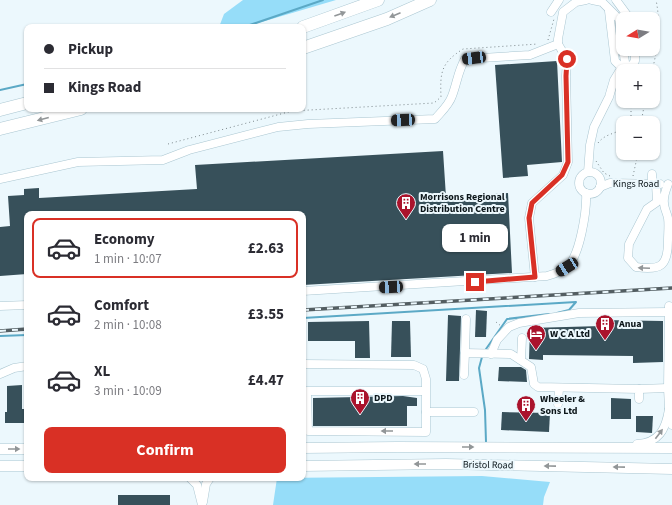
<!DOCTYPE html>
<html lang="en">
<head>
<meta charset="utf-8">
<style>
  :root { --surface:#fff; --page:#f7f7f7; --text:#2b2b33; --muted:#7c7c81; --line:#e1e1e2; --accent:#d93025 }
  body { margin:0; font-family:"Source Sans 3",sans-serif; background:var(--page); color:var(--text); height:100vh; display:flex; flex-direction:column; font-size:15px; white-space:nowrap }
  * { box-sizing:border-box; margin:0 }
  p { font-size:13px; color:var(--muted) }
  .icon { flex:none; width:22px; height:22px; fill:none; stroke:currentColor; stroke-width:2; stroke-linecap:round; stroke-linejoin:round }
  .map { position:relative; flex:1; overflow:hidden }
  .details { position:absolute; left:24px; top:211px; width:282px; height:270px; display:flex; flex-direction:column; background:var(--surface); border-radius:8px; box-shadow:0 1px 3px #0004 }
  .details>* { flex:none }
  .guide { position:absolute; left:24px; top:24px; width:282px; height:88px; border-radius:8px; box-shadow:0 1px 3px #0004; display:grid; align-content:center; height:88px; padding:0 20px; background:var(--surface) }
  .needle { width:26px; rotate:259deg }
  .controls { position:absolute; left:616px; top:12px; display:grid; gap:8px }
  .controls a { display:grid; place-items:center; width:44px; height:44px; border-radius:8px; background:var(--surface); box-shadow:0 1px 3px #0004; font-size:20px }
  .end { position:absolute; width:18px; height:18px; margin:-9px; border:5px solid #d93025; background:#fff; box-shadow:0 0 0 2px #fff }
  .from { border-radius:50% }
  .bubble { position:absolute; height:28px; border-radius:8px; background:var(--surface); box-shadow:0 1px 3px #0004; font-size:13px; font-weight:700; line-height:28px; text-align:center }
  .car { position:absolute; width:12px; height:24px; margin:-12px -6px; border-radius:5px; box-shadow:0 0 3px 1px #0007; background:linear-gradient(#222 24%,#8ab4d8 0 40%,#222 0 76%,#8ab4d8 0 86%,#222 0) }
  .guide b { display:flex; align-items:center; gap:14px; height:38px; font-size:15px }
  .guide b+b { border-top:1px solid var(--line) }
  .guide i { width:10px; height:10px; background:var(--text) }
  ul { padding:7px 0 0; list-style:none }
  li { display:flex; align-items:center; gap:12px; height:60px; margin:0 8px 6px; padding:0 12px; border:2px solid transparent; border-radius:8px }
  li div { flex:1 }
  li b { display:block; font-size:15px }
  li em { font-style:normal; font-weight:700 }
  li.selected { border-color:var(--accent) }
  li>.icon { width:36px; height:36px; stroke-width:1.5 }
  .action { display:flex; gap:8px; margin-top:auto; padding:8px 20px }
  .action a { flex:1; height:46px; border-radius:8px; background:var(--accent); color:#fff; font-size:16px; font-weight:700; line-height:46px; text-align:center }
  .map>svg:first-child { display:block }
</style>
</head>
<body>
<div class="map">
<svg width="672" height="505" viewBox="0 0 672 505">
  <rect width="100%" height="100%" fill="#ecf8fd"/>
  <g fill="#96ddf9">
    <path d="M243,0H336L245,27H219L224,14Z"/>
    <path d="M482,476L550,482L544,497L543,505H273L277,478Z"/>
  </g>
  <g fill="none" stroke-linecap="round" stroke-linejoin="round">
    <g stroke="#5ba9c6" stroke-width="2">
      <path d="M244,27L323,0"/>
      <path d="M0,90L27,84"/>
      <path d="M303,318L576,302L569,310L557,313"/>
      <path d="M0,336L27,335"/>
      <path d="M486,349L507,319L549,314"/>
      <path d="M482,357L479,368L485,410L486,442"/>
    </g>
  </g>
  <g fill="#37505a">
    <path d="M557,61L562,162L527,165L528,176L503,178L495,65Z"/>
    <path d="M443,151L446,197L508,193L512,273L303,285V214H27V274L0,276V227L10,226L8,196L24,195V189L39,188V198L197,189L195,165Z"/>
    <path d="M476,310L487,311L486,337H475Z"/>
    <path d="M448,315L461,316L459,381H446Z"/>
    <path d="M602,320L663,321V362L633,363V356L543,355V360L529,359L530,328L602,326Z"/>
    <path d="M369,321L370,358H355V341H308V322Z"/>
    <path d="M392,321H410L411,357H391Z"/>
    <path d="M499,367H521L526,370L527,382L498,381Z"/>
    <path d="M22,385V409H25V423H5V412H7V386Z"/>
    <path d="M403,396L417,398V406H407V426H313V398Z"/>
    <path d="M611,398L631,399V419H611Z"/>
    <path d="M502,412L550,413L549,432L501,430Z"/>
    <path d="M636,416H653L652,433L636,432Z"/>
    <rect x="118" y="495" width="52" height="10"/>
  </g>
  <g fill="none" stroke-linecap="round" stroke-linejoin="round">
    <g stroke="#aac6d1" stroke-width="9">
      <g id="minor">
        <path d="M592,0L602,2L619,19L623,46"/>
        <path d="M616,0L630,19"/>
        <path d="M609,11L615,61L621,67L631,66L635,61V49"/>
        <path d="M551,12L559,0"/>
        <path d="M588,172L590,145L594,127L609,97L614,80L625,62L623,49"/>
        <circle cx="590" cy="183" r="11"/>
        <path d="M0,179L78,162L163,160L189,150L278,127L308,124L435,119C441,112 449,105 452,96C457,83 458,71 465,59L530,55L558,44"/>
        <path d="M652,184V174"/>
        <path d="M656,184L657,202L647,209L629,244L628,258L636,267C662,271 668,265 668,240C668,233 669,225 668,218C667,213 664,208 664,203C663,196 666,190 668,184"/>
        <path d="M600,187L610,183L660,184"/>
        <path d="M535,277L529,218L532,203L563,175L568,162L566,76L567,59L558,44V39L563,12L576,2L586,0"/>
        <path d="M303,291L547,276C554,274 561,272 567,267C580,256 587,210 586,193"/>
        <path d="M0,306L27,305"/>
        <path d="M669,306L668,388L669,409L672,425"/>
        <path d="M465,353L466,319"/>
        <path d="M491,354L497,340L509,327L519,323L579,313L669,312"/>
        <path d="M521,360L522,338"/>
        <path d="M303,364L414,365L423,369L426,379V432L308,431L307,391H426"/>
        <path d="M0,374L14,368L27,366"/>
        <path d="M464,375L465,353L511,354L531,367L534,384L538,387L639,389V399"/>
        <path d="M639,389L668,388"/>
        <path d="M558,404L559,388"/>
        <path d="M426,412H474"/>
        <path d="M637,444C659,443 666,429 669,409"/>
        <path d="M190,478L197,485L202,505"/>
        <path d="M203,502L206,484L210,478"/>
      </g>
    </g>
    <g stroke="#aac6d1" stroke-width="11">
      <g id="major">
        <path d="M303,448L397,447L672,448"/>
        <path d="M0,449H27"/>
        <path d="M0,466H27"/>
        <path d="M303,466L446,464L672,469"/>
      </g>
    </g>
    <g stroke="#aac6d1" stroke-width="13">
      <g id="highway">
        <path d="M303,27L378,0"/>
        <path d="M303,48L387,19L430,0"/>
        <path d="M0,110L27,103"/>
        <path d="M0,129L81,109"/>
      </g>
    </g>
    <g stroke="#7b868a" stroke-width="1" stroke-dasharray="1 3" stroke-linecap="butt">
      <path d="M548,40L554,19"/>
      <path d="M652,71C658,48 661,24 656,0"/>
      <path d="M627,123L631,116V101"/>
      <path d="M641,123L645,101"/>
      <path d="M598,143C606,133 614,135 623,128"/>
      <path d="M168,144L292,111L434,103L441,97C440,72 441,63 463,49L538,44"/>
      <path d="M596,161L604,173L610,176"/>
      <path d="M633,176L638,153"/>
      <path d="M496,322L501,326"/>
    </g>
    <use href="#minor" stroke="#fff" stroke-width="8"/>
    <use href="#major" stroke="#fff" stroke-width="10"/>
    <use href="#highway" stroke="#fff" stroke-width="12"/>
    <g stroke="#535e62" stroke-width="3.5">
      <g id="rail">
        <path d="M303,310L672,288"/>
        <path d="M0,331L27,329"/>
      </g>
    </g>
    <use href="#rail" stroke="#ecf8fd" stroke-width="2" stroke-dasharray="6" stroke-linecap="butt"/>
  </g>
  <defs><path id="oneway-solid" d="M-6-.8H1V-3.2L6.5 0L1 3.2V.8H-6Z"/></defs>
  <g fill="#929698">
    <use href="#oneway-solid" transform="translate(340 14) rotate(-20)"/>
    <use href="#oneway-solid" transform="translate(395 15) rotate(157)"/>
    <use href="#oneway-solid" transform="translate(43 119) rotate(165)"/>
    <use href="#oneway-solid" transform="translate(644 268) rotate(-177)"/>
    <use href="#oneway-solid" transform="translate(387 431) rotate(-180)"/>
    <use href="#oneway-solid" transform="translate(659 434) rotate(-53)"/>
    <use href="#oneway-solid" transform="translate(468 447)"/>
    <use href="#oneway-solid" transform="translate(14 449)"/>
    <use href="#oneway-solid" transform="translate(420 464) rotate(180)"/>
    <use href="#oneway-solid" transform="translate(550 466) rotate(-179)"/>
    <use href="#oneway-solid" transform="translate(619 467) rotate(-179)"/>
  </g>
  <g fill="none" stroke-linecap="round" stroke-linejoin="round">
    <path stroke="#d93025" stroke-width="5" d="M475,282L535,277L529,218L532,203L562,175L568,162L566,76L567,59"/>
  </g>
  <defs>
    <g id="building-pin" transform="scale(1)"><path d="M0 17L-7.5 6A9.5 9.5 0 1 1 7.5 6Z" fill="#aa132c" stroke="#ecf8fd"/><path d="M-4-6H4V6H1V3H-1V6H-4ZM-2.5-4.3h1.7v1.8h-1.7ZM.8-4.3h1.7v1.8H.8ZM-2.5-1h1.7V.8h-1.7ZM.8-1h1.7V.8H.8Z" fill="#fff"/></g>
    <g id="hotel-pin" transform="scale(1)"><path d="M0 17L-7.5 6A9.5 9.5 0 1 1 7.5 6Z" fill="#aa132c" stroke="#ecf8fd"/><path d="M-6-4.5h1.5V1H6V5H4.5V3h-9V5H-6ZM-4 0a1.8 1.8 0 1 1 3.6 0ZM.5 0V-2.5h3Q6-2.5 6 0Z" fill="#fff"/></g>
  </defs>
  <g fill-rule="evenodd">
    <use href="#building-pin" x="406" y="203"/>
    <use href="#building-pin" x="605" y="324"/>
    <use href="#hotel-pin" x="536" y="334"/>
    <use href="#building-pin" x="360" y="398"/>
    <use href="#building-pin" x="526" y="405"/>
  </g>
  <g text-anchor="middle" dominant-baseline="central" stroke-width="4" stroke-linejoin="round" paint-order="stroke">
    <g font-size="10" fill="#0c161a" stroke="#ecf8fd">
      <text x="636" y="184">Kings Road</text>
      <text transform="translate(488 465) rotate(1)">Bristol Road</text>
    </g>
    <g font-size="10" font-weight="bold" fill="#0c161a" stroke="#ecf8fd" text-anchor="start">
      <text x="420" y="197">Morrisons Regional<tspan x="420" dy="12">Distribution Centre</tspan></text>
      <text x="619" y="324">Anua</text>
      <text x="550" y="334">W C A Ltd</text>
      <text x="374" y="398">DPD</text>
      <text x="540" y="399">Wheeler &amp;<tspan x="540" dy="12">Sons Ltd</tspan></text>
    </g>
  </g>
</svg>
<div class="controls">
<a><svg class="needle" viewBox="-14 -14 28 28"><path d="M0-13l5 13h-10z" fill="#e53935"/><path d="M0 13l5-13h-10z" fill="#7c7c81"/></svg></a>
<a>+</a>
<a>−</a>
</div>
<i class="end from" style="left:567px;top:59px"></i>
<i class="end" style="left:475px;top:282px"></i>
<div class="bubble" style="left:442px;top:224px;width:66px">1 min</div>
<i class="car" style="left:474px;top:58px;rotate:263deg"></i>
<i class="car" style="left:403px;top:120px;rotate:267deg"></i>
<i class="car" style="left:567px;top:267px;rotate:238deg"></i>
<i class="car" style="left:391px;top:287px;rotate:267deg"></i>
<div class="guide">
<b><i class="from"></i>Pickup</b>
<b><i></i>Kings Road</b>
</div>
<section class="details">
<ul>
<li class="selected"><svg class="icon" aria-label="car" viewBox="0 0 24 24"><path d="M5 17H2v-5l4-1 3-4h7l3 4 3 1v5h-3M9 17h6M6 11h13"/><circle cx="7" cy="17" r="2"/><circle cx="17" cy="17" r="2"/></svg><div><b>Economy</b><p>1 min · 10:07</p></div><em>£2.63</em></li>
<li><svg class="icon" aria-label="car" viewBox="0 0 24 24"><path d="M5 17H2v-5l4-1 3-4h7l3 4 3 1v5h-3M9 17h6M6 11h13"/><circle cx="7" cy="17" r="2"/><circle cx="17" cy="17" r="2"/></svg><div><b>Comfort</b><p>2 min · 10:08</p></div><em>£3.55</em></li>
<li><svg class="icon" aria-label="car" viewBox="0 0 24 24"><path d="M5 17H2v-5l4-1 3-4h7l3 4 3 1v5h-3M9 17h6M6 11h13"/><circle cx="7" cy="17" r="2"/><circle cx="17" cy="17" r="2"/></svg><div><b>XL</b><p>3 min · 10:09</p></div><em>£4.47</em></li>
</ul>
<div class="action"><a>Confirm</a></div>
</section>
</div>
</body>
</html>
